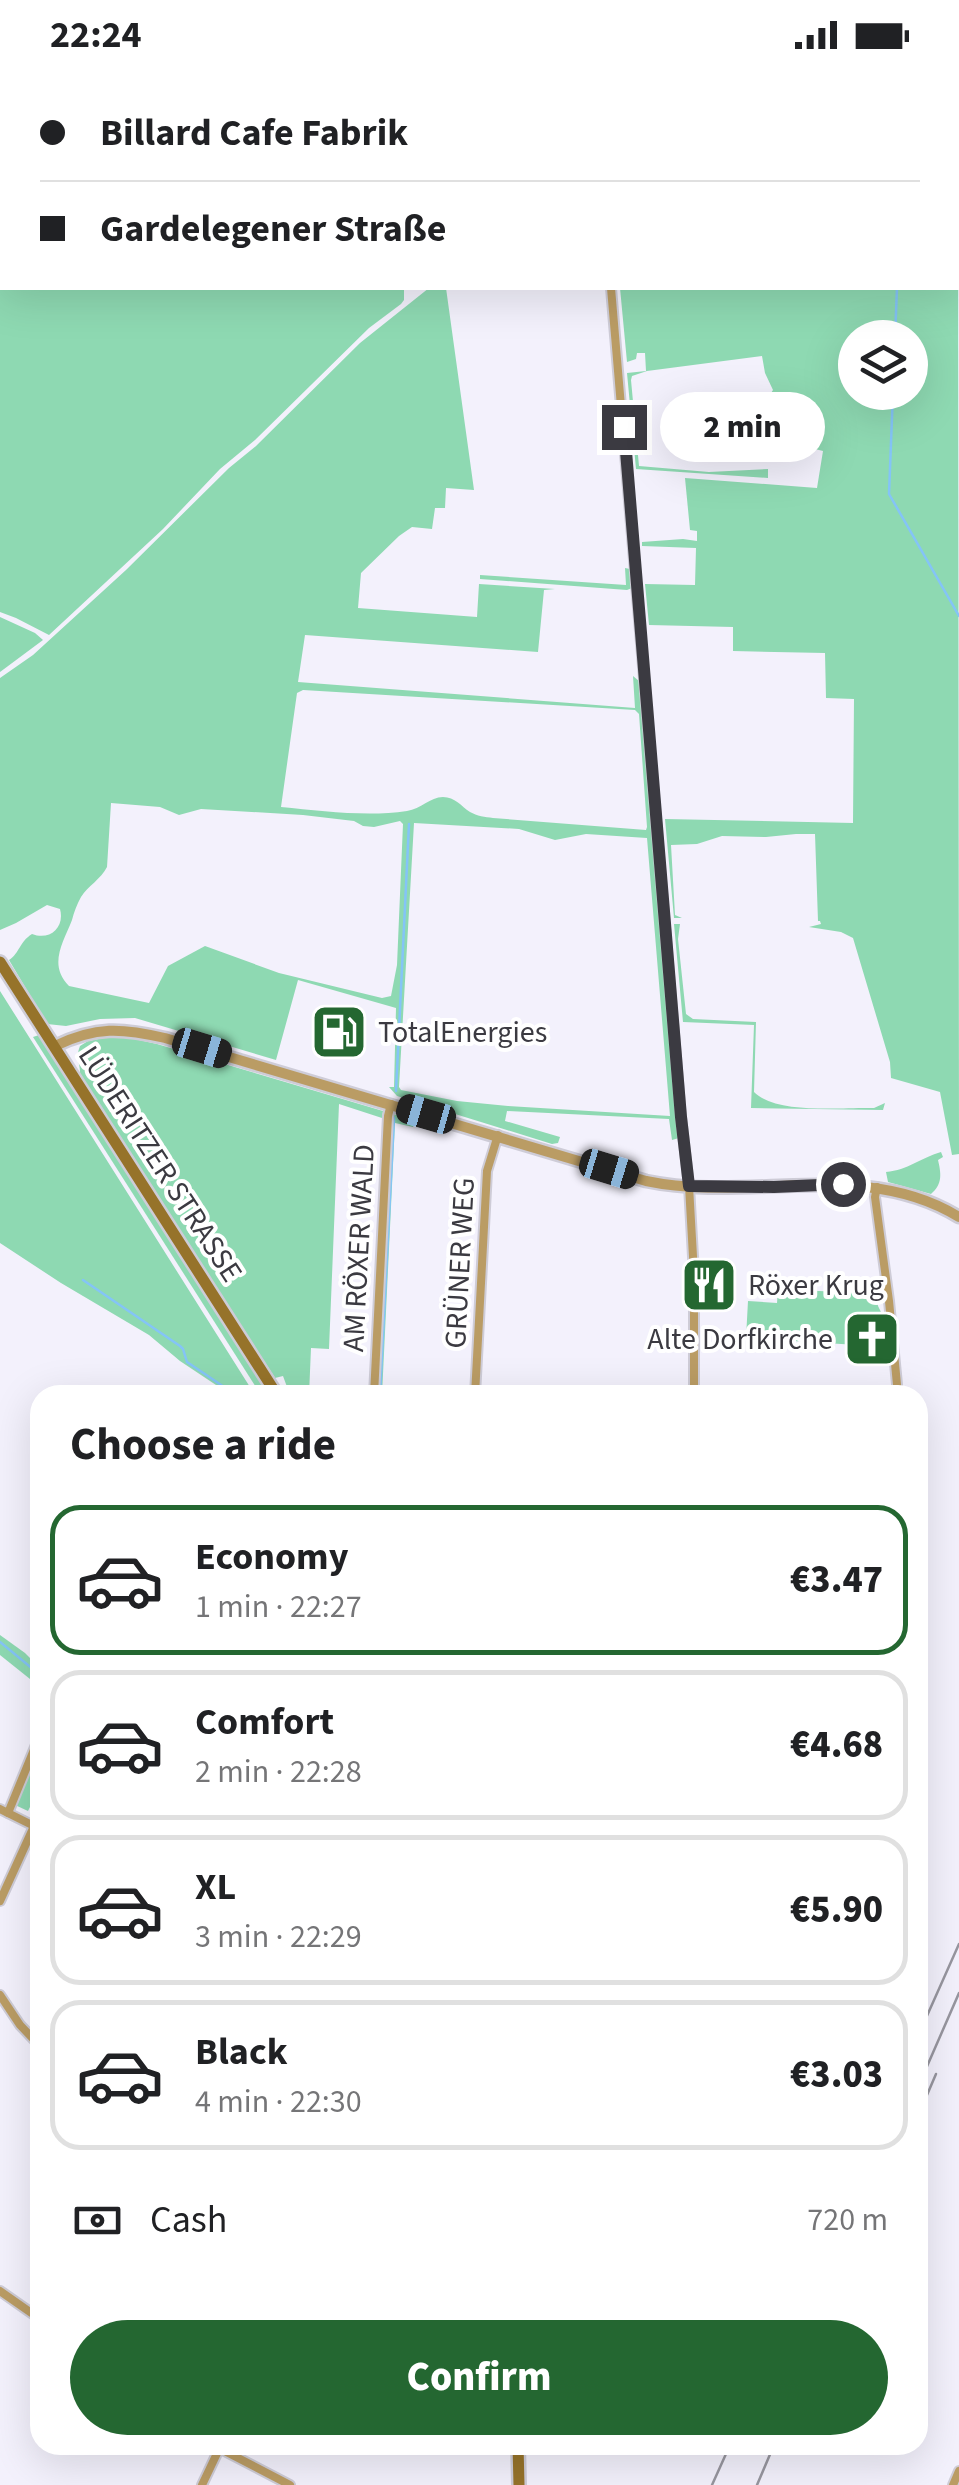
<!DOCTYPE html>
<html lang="en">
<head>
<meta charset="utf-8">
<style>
  :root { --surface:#fff; --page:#f2f2f2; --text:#202124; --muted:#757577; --line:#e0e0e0; --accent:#246731 }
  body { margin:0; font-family:"Source Sans 3",sans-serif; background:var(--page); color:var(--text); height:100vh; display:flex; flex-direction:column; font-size:38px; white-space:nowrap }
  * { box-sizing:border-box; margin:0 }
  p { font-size:32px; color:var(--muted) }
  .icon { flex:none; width:55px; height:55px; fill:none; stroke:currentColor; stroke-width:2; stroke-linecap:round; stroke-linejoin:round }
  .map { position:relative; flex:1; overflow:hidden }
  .drawer { position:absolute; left:30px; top:1315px; width:898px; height:1070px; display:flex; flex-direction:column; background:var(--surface); border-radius:30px; box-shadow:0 10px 40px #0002 }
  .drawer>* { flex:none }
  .guide { position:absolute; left:0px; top:0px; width:960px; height:220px; box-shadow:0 10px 40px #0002; display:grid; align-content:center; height:220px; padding:0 40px; background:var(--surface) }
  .tools { position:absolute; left:838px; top:250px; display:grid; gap:20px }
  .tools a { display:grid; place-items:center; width:90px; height:90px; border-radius:50%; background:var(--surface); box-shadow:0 10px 40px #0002; font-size:50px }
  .end { position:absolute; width:45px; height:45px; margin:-22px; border:12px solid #3b3a41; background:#fff; box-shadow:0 0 0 5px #fff }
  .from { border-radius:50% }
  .bubble { position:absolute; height:70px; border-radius:35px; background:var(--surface); box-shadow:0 10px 40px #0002; font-size:32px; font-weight:800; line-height:70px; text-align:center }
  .car { position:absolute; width:30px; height:60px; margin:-30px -15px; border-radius:12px; box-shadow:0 0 8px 2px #0007; background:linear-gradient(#222 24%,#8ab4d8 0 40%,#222 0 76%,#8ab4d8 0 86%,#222 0) }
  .guide b { display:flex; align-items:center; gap:35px; height:95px; font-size:38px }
  .guide b+b { border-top:2px solid var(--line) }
  .guide i { width:25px; height:25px; background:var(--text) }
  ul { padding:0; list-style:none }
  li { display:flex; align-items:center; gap:30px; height:150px; margin:0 20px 15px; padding:0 20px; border:5px solid var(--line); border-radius:30px }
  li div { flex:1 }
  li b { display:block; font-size:38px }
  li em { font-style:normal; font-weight:800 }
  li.active { border-color:var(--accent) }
  li>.icon { width:90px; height:90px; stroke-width:1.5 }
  h2 { padding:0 40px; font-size:45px; line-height:120px }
  .pay { display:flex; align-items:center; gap:25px; height:110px; padding:0 40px; font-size:38px }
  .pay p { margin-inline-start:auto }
  .primary-button { display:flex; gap:20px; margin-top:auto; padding:20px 40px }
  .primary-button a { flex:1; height:115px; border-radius:60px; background:var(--accent); color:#fff; font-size:40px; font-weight:800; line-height:115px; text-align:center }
  .status { display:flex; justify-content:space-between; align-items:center; height:70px; padding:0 50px; background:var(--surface); direction:ltr }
  .status svg { height:28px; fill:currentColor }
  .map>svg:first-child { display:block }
</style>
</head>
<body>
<div class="status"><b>22:24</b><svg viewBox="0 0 49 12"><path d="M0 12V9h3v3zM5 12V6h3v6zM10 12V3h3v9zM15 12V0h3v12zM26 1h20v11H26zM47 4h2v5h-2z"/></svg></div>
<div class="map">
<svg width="959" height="2415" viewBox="0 0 959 2415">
  <rect width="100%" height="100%" fill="#f3f1fc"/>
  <g fill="#8ed9b2" fill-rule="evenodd">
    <path d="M0,0H187V2H2V218H404V230L401,234L369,258L255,370L220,399L163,459L49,565L16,548L0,542Z"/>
    <path d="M958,131L959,1084L952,1085L940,1022L891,1008L890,992L853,868L841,862L809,857L821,854L820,851H818L815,764H796L766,767L722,766L697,774L671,775L675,845L682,848H674L665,749L853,753L854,629L826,628L825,583L733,581V557L649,555L645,514L695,515L696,478L642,476V472L683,469L697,471V461L690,460L685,408L817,418L823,381L815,379L818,354H785L782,359L777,360V353L767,329L773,320L765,303L762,286L647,301L632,306L631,310L639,396L709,402L768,399V408L636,399L627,303L646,301L645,283H637L636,289L627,292L620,218H958ZM855,268H910V322H855Z"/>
    <path d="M429,218H446L474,420L446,418L445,438H435L432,459L412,457L399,466L361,503L358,538L477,547L479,514L555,519L544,520L538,582L305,565L298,612L635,638L633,606L639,611L640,617L679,1068L672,1070L669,1049L507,1041L505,1051L560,1067L558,1073L552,1074L397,1026L389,1017H394L396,938L298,910L276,990L135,948L100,949L66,956L47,954L9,890C20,883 19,872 32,864C50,871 65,857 60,839L47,835L16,853L0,860V608L33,585L126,500L229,398L256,376L360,273ZM303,620L635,640L639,644L647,757L646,760L493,748C485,747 477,746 470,742C461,736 455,727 443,727C430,727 421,739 407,741C367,747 322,741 281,737L297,623ZM111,733L160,737L179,745L201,739L303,745L354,751L363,756L374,757L400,751L403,754L397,895L391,926L382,928L279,903L205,876L168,896L149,933L69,916C48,895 63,873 72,850C74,842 77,834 81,827C88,816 101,809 107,797ZM414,753L519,759L555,770L586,764L647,768L670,1046L508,1036L457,1031L401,1020L399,1017Z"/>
    <path d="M625,498L630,499L632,518L627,520L480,509V505L626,515Z"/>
    <path d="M0,547L35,563L43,570L0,602Z"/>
    <path d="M674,854H680L678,869L686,944L693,949L756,952L754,1022C777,1045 843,1037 874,1038L885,1033L883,1040L751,1038L754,955L683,952Z"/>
    <path d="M0,921L255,1325H231L180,1291L149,1265L61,1213L0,1173Z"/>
    <path d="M39,965L229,1256L269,1325H261L33,967Z"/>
    <path d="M104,968H130L157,974L383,1041L382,1048L339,1034L329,1279L311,1278L309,1325H290L283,1306L275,1308L80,1006C81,995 75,988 80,976L88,971Z"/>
    <path d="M393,1044L415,1050L413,1057L395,1053L382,1325H377Z"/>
    <path d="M941,1082L943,1087L938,1090C941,1103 943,1114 931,1124L888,1112L886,1102C908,1100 920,1088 941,1082Z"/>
    <path d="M778,1219L860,1223L876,1222L878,1236L884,1248L890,1291L878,1296L860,1294L857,1275L746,1268L748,1231L777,1233Z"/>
    <path d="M0,1565L25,1583L40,1598V1617L0,1585Z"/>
    <path d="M40,1671V1717L28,1741L15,1735L31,1699Z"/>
  </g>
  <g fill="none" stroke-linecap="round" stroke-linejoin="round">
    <g stroke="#84c4f7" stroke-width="2.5">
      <path d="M926,2V0"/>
      <path d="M895,268L897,218"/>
      <path d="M893,322L889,424L959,546"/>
      <path d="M396,1021L409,754"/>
      <path d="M83,1210L180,1276L183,1279L187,1292L236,1325"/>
      <path d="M380,1325L394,1048"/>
      <path d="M0,1572L40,1605"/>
    </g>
    <g stroke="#ceccd7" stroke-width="12">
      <g id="minor">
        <path d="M582,0L583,2"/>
        <path d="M958,127H959"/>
        <path d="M611,218L681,1047L689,1116L694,1204V1325"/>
        <path d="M877,1117L875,1127L889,1231L898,1325"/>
        <path d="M374,1325L388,1046L391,1034"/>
        <path d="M475,1325L487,1101L498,1065"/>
        <path d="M0,1739L34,1756"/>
        <path d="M8,1743L40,1665"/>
        <path d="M0,1831L40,1743"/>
        <path d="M0,1925L20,1955L40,1976"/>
        <path d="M0,2221L40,2249"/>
        <path d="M213,2375L290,2415"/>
        <path d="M202,2415L221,2375"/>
        <path d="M953,2415L959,2401"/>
      </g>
    </g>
    <g stroke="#ceccd7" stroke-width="15">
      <path id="tertiary" d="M55,976C96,956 122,958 165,968L646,1111C751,1133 863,1088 959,1147"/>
    </g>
    <g stroke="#ceccd7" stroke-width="16">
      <g id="secondary">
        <path d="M0,892L277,1325"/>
        <path d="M518,2375L519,2415"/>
      </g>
    </g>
    <use href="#minor" stroke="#ba9c64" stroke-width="8"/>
    <use href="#tertiary" stroke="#ba9c64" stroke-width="10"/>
    <use href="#secondary" stroke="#96732a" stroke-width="11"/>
    <g stroke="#97969f" stroke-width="2.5">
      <path d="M918,1966L959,1874"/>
      <path d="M918,2017L959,1923"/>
      <path d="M918,2046L936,2004"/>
      <path d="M712,2415L730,2375"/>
      <path d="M757,2415L774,2375"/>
    </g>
  </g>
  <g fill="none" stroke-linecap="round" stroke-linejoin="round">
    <path stroke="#3b3a41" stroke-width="12" d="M624,357L681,1047L689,1116L774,1117L843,1114"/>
  </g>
  <defs>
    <g id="fuel-square" transform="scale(2.875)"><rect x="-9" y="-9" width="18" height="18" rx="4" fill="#246731" stroke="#fff"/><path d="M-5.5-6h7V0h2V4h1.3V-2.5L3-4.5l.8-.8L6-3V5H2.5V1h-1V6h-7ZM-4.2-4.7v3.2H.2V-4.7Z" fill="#fff"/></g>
    <g id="restaurant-square" transform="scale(2.875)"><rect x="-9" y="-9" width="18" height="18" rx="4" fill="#246731" stroke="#fff"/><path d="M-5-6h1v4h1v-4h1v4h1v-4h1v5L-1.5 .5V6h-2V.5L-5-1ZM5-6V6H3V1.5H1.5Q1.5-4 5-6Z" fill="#fff"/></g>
    <g id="church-square" transform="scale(2.875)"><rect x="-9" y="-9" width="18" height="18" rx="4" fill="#246731" stroke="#fff"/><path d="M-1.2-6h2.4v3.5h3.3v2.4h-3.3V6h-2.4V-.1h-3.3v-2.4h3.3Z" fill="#fff"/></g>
  </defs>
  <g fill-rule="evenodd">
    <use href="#fuel-square" x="339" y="962"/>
    <use href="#restaurant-square" x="709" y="1215"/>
    <use href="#church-square" x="872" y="1269"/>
  </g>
  <g text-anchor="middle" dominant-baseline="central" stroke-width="8" stroke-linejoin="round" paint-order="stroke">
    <g font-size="30" fill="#3b3a41" stroke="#fff" text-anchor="start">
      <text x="378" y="962">TotalEnergies</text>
      <text x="748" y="1215">Röxer Krug</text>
      <text x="833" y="1269" text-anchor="end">Alte Dorfkirche</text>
    </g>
    <g font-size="30" fill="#3b3a41" stroke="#fff">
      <text transform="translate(160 1094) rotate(57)">LÜDERITZER STRASSE</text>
      <text transform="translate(359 1178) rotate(-87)">AM RÖXER WALD</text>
      <text transform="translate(460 1193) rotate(-87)">GRÜNER WEG</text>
    </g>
  </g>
</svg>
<div class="tools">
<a><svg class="icon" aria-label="layers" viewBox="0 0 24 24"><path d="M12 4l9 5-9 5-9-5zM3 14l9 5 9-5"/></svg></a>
</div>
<i class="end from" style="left:843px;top:1114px"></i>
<i class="end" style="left:624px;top:357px"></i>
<div class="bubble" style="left:660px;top:322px;width:165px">2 min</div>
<i class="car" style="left:202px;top:978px;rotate:107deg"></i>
<i class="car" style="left:426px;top:1044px;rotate:286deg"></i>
<i class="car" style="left:609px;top:1099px;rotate:107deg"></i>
<div class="guide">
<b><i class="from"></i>Billard Cafe Fabrik</b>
<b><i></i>Gardelegener Straße</b>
</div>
<section class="drawer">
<h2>Choose a ride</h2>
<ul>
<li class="active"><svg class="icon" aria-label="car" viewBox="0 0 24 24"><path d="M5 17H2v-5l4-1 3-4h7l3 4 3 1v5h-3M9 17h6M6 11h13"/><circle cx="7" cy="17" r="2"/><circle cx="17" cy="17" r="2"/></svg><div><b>Economy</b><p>1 min · 22:27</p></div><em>€3.47</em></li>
<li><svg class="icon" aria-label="car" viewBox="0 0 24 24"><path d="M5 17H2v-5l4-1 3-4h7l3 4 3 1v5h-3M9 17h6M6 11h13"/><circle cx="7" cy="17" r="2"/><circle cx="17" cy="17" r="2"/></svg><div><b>Comfort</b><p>2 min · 22:28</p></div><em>€4.68</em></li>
<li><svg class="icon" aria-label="car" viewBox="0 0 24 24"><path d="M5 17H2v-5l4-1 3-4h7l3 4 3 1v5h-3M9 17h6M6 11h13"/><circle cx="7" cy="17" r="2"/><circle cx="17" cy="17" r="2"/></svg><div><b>XL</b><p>3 min · 22:29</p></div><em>€5.90</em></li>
<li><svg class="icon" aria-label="car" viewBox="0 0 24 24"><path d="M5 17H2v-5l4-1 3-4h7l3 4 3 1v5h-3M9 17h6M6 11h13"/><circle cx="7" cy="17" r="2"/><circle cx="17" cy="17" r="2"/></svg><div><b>Black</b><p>4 min · 22:30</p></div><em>€3.03</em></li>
</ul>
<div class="pay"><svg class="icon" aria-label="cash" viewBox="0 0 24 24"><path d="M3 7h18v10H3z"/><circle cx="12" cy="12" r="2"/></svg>Cash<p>720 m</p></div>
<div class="primary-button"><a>Confirm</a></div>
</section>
</div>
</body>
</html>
